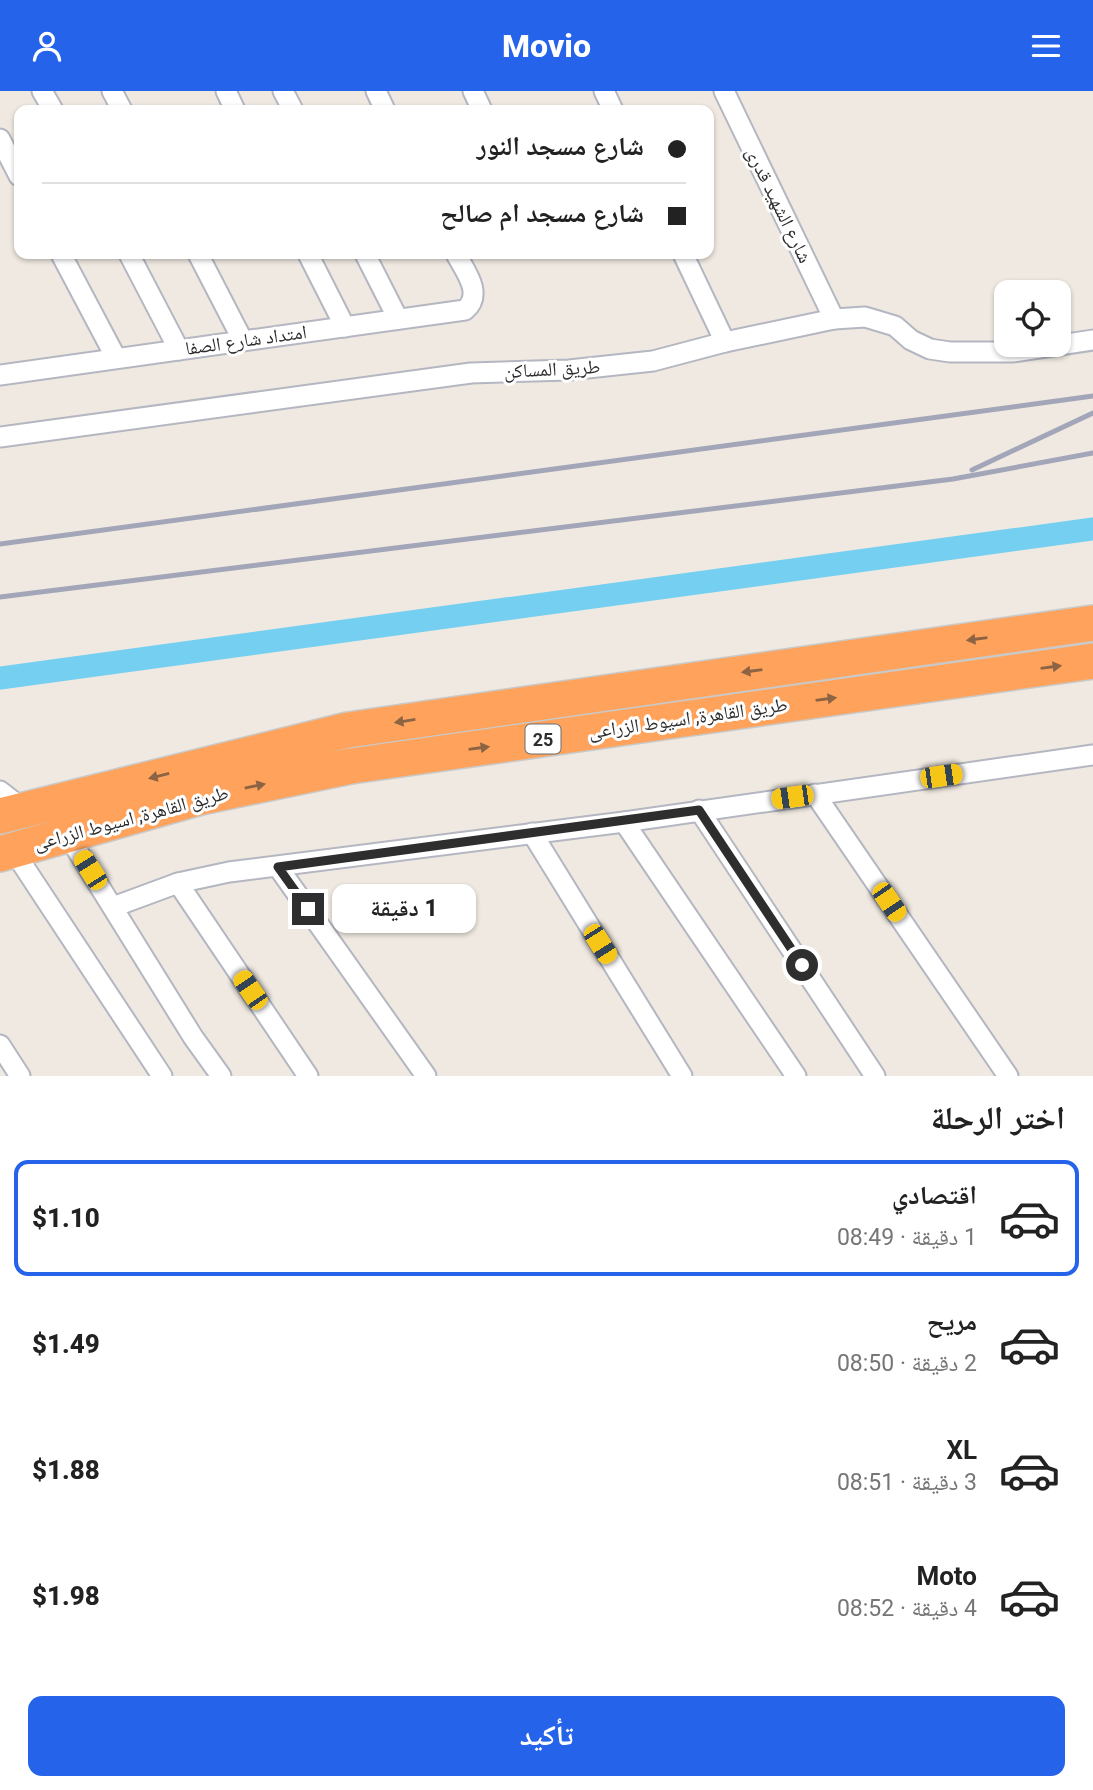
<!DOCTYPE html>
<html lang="ar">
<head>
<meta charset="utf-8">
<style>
  :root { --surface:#fff; --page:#f6f6f6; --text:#222; --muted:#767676; --line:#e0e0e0; --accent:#2563eb }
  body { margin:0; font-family:Roboto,"Noto Naskh Arabic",sans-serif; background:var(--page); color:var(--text); direction:rtl; height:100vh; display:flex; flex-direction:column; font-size:26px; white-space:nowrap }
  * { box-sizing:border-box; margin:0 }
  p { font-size:23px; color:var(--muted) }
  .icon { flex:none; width:38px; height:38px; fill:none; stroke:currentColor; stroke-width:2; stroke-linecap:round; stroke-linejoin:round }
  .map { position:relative; height:985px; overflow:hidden; direction:ltr }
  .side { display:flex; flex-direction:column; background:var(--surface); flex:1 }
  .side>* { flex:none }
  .banner { position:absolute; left:14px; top:14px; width:700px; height:154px; border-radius:14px; box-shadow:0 2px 5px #0004; direction:rtl; display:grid; align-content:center; height:154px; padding:0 28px; background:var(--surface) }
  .buttons { position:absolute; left:994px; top:189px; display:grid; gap:14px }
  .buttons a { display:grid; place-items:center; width:77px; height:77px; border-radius:14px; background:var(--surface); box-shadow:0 2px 5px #0004; font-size:35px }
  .end { position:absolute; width:32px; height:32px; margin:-16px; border:9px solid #2e2e2e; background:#fff; box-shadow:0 0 0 4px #fff }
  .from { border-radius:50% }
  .bubble { position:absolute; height:49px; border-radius:14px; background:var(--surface); box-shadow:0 2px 5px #0004; font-size:23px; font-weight:800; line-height:49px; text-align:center; direction:rtl }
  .car { position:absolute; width:21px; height:42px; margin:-21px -10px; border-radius:9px; box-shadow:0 0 5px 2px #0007; background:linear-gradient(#f5c518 24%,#345 0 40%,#f5c518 0 76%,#345 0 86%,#f5c518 0) }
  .banner b { display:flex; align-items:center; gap:24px; height:66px; font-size:26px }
  .banner b+b { border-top:2px solid var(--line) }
  .banner i { width:18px; height:18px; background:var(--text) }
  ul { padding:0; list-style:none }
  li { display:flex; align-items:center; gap:21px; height:116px; margin:0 14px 10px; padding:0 14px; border:4px solid transparent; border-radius:14px }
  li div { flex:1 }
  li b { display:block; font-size:26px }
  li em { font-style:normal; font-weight:800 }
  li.active { border-color:var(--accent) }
  li>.icon { width:63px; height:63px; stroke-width:1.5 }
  h2 { padding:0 28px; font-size:32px; line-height:84px }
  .action { display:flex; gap:14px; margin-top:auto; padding:14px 28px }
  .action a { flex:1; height:80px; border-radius:14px; background:var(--accent); color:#fff; font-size:28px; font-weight:800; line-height:80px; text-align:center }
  header { display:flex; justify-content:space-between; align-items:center; height:91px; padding:0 28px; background:var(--accent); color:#fff; font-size:32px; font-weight:800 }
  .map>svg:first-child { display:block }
</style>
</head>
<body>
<header><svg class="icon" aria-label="menu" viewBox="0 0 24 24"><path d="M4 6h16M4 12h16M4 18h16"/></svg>Movio<svg class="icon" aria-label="person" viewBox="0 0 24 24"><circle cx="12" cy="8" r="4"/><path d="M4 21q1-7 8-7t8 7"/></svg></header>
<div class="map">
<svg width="1093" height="985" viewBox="0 0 1093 985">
  <rect width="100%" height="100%" fill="#efe9e1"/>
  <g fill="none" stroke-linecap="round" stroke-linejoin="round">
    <path stroke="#75cff0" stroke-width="23" d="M0,587L1093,438"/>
    <g stroke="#b4b7c1" stroke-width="23">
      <g id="street">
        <path d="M42,0L53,19"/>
        <path d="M112,0L122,19"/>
        <path d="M226,0L235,19"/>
        <path d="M283,0L293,19"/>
        <path d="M376,0L385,19"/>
        <path d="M473,0L481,17"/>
        <path d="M604,0L613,19"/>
        <path d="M724,0L834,228"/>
        <path d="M0,48L19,85"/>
        <path d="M61,163L116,267"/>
        <path d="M129,163L179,259"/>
        <path d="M198,163L243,250"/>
        <path d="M308,163L345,236"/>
        <path d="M365,163L398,228"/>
        <path d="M683,163L725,251"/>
        <path d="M0,284L465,219C484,203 465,180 456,163"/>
        <path d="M0,346L471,282L569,279L653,270L725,251L834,228L865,226L895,235L911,249L930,258L950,261H1013L1093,249"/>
        <path d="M0,700L23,718"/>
        <path d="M815,703L1008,985"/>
        <path d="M699,719L875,985"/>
        <path d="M624,731L796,985"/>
        <path d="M532,742L682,985"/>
        <path d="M67,743L193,946L221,985"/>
        <path d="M13,759L162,985"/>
        <path d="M278,776L426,985"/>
        <path d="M178,792L308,985"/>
        <path d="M113,816L178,792L229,781L624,731L1093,664"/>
        <path d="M0,954L20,985"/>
      </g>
    </g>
    <g stroke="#c9c9c9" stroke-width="38">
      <g id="highway">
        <path d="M0,725L348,639L1093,532"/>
        <path d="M0,763L201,706L351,675L1093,570"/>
      </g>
    </g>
    <use href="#street" stroke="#fff" stroke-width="19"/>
    <use href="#highway" stroke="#ffa35c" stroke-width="35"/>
    <g stroke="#a3a6b8" stroke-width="5">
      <path d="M972,379L1093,322"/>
      <path d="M0,453L1093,305"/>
      <path d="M0,506L953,388L1093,362"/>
    </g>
  </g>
  <defs><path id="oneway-solid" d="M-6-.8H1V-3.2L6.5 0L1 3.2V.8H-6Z" transform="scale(1.75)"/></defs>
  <g fill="#8c6343">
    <use href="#oneway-solid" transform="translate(977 548) rotate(172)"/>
    <use href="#oneway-solid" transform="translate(1051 576) rotate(-8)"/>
    <use href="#oneway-solid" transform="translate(752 580) rotate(172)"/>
    <use href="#oneway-solid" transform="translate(826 608) rotate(-8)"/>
    <use href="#oneway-solid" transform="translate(405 630) rotate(171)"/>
    <use href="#oneway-solid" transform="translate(479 657) rotate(-8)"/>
    <use href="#oneway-solid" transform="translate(159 685) rotate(166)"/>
    <use href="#oneway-solid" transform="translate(255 695) rotate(-12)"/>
  </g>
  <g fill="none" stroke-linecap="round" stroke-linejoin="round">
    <path stroke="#2e2e2e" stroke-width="9" d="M308,818L278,776L699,719L802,874"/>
  </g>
  <g text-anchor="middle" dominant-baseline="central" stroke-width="6" stroke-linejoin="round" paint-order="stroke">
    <rect fill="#fff" stroke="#6d6d6d" stroke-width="2" x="525.5" y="633.5" width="35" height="29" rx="5"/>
    <g font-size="18" font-weight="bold" fill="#2e2e2e">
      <text x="543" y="648">25</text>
    </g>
    <g font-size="19" fill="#2e2e2e" stroke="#fff">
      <text transform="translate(779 114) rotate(64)">شارع الشهيد قدرى</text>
      <text transform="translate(246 249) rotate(-8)">امتداد شارع الصفا</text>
      <text transform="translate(552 278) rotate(-3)">طريق المساكن</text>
      <text transform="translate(688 627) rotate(-8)">طريق القاهرة, اسيوط الزراعى</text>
      <text transform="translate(131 727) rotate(-15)">طريق القاهرة, اسيوط الزراعى</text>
    </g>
  </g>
</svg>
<div class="buttons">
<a><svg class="icon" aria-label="locate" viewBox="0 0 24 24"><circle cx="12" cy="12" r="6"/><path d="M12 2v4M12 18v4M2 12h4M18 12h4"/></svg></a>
</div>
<i class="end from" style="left:802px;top:874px"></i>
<i class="end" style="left:308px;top:818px"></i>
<div class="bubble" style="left:332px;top:793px;width:144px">1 دقيقة</div>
<i class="car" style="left:941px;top:685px;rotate:82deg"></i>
<i class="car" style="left:792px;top:706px;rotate:262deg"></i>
<i class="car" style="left:90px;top:779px;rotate:328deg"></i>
<i class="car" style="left:889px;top:811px;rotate:146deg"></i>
<i class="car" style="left:600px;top:853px;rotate:148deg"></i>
<i class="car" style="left:250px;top:899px;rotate:326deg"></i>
<div class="banner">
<b><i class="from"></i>شارع مسجد النور</b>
<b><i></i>شارع مسجد ام صالح</b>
</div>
</div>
<section class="side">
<h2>اختر الرحلة</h2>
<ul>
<li class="active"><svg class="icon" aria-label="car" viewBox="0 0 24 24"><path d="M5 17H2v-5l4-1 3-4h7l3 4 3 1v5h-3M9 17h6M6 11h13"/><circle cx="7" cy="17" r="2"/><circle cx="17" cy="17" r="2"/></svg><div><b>اقتصادي</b><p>1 دقيقة · 08:49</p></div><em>$1.10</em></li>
<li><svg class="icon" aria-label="car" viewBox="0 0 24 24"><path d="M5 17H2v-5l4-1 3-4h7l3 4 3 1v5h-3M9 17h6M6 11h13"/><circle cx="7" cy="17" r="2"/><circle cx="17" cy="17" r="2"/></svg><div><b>مريح</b><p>2 دقيقة · 08:50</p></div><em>$1.49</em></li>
<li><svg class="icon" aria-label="car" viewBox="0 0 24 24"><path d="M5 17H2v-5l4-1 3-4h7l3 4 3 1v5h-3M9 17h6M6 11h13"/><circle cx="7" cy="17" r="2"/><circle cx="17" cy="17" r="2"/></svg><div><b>XL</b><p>3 دقيقة · 08:51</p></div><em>$1.88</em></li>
<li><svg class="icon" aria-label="car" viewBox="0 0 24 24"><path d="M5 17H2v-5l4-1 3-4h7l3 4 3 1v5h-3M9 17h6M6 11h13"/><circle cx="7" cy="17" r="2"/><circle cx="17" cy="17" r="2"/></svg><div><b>Moto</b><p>4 دقيقة · 08:52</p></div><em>$1.98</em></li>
</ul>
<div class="action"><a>تأكيد</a></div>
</section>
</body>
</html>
